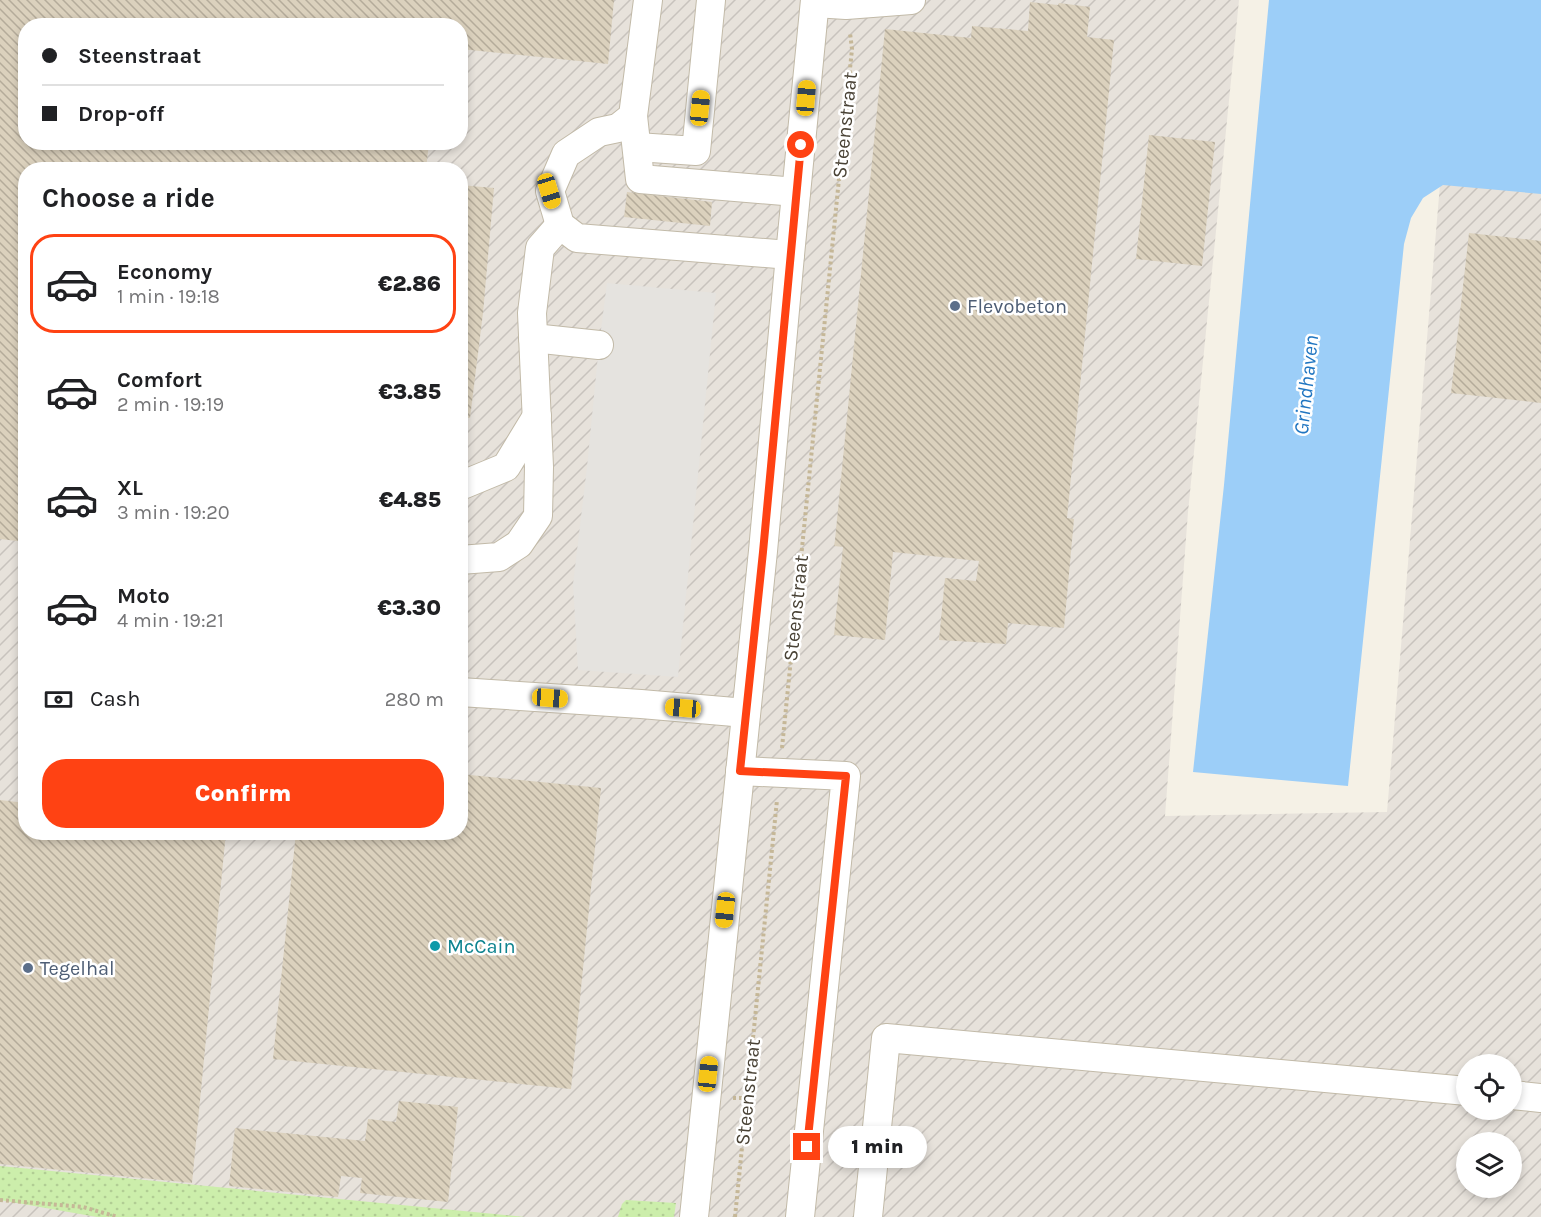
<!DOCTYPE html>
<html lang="en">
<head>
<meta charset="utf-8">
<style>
  :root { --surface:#fff; --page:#f2f2f2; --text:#202124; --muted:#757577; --line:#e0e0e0; --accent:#ff4213 }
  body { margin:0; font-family:Karla,sans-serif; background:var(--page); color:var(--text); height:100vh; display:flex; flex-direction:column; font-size:22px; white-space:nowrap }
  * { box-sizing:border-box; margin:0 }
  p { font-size:20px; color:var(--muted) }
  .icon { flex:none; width:33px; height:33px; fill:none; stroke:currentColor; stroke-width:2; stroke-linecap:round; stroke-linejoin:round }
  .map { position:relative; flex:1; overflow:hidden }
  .sheet { position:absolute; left:18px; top:162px; width:450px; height:678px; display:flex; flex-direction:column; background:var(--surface); border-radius:24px; box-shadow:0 3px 9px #0003 }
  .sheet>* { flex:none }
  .guide { position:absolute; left:18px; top:18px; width:450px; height:132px; border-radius:24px; box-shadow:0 3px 9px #0003; display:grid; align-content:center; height:132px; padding:0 24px; background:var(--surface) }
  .fabs { position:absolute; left:1456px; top:1054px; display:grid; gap:12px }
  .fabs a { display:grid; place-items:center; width:66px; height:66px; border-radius:50%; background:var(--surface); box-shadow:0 3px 9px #0003; font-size:30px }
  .end { position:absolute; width:27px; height:27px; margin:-14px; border:8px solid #ff4213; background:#fff; box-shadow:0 0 0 3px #fff }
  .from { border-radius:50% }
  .bubble { position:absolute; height:42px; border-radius:21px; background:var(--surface); box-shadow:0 3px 9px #0003; font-size:20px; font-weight:800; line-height:42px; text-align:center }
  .car { position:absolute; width:18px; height:36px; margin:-18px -9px; border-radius:8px; box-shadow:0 0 4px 2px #0007; background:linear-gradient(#f5c518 24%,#345 0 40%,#f5c518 0 76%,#345 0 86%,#f5c518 0) }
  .guide b { display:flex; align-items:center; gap:21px; height:57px; font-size:22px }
  .guide b+b { border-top:2px solid var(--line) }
  .guide i { width:15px; height:15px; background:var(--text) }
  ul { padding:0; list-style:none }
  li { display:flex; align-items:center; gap:18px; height:99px; margin:0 12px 9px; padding:0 12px; border:3px solid transparent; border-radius:24px }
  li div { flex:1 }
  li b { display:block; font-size:22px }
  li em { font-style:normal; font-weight:800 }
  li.current { border-color:var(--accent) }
  li>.icon { width:54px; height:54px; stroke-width:1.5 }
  h2 { padding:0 24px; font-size:27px; line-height:72px }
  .pay { display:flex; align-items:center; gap:15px; height:66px; padding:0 24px; font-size:22px }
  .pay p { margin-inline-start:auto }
  .primary-button { display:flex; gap:12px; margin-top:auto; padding:12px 24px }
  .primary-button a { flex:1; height:69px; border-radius:24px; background:var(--accent); color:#fff; font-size:24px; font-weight:800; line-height:69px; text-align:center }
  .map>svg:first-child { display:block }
</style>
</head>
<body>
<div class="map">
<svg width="1541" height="1217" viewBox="0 0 1541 1217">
  <defs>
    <pattern id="industrial-furrows" width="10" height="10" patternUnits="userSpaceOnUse" patternTransform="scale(1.5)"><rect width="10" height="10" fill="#e7e2db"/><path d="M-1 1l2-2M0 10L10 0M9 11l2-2" fill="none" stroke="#c8c3bd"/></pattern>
    <pattern id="grass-dots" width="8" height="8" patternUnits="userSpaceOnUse" patternTransform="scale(1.5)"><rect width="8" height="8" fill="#cceeab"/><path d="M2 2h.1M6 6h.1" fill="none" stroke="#b1cd94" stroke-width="1.8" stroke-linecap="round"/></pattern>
    <pattern id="building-back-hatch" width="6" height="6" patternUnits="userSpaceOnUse" patternTransform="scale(1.5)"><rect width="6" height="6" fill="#dbd1bd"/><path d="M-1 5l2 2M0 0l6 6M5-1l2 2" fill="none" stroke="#b4ab9a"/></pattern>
  </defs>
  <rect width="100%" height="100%" fill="#f5f1e6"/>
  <path fill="url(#industrial-furrows)" fill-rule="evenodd" d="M0,0H1239L1188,512L1165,816L1387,812L1443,149L1541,163V1217H0ZM26,26H460V142H26ZM26,170H460V832H26ZM1467,1065H1512V1110H1467ZM1467,1143H1512V1188H1467Z"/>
  <g fill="url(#grass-dots)">
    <path d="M0,1166L525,1217H97L0,1200Z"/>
    <path d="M626,1200L676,1203L674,1217H618L622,1204Z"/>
  </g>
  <path fill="#e5e3df" d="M607,283L716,293L678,677L578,670L573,584L587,467L599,345Z"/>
  <path fill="#9ccef8" d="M1269,0H1541V194L1443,185L1423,198L1411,218L1404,244L1348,786L1193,772L1224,485Z"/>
  <g fill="url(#building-back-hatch)">
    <path d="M0,0H614L608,64L460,49V26H26V142H429L426,170H26V542L0,539Z"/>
    <path d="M1030,2L1058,5L1059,3L1090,7L1087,37L1114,40L1067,518L1074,519L1064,628L1008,623L1006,644L939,640L945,578L976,581L979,561L893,552L885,640L834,635L843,547L834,546L835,540L885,29L971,38L972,26L1028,31Z"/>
    <path d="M1149,135L1215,142L1202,266L1136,259Z"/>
    <path d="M460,185L494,188L483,313L470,418L460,417Z"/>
    <path d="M627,192L712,202L710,226L624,217Z"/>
    <path d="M1469,233L1541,241V403L1451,393Z"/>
    <path d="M460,774L601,788L571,1089L273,1059L296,832H460Z"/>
    <path d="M0,800L26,803V832H226L192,1183L0,1164Z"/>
    <path d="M399,1101L458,1107L448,1202L360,1193L362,1178L341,1176L338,1197L229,1186L235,1128L365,1141L368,1119L396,1122Z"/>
  </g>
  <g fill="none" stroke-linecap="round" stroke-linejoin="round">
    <g stroke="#c2baa8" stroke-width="30">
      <g id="minor">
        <path d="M648,0L633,116L618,128L599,132L566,154L550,191L560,225L577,238L790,255"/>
        <path d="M815,3L846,5L911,0"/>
        <path d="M633,116L640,179L796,192"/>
        <path d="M637,147L696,151L711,0"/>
        <path d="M533,338L599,345"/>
        <path d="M460,486L506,467L537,416"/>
        <path d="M460,560L499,557L519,544L538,516L539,467L532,313L540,248L560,225"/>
        <path d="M460,692L641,704L746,713"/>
        <path d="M740,771L846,776L800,1217"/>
        <path d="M1512,1095L1541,1098"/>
        <path d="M694,1217L763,551L790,255L815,0"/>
        <path d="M868,1217L886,1038L1467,1091"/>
      </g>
    </g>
    <g stroke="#c5b797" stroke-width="4" stroke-dasharray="3 3" stroke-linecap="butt">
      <path d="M782,748L852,49L850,33"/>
      <path d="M733,1098H747"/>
      <path d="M0,1200L83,1207L118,1217"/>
      <path d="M735,1217L777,800"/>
    </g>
    <use href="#minor" stroke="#fff" stroke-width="28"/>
  </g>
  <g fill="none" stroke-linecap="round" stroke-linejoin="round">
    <path stroke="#ff4213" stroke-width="8" d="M801,145L763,552L740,771L846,776L807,1147"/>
  </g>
  <g fill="#5c6f8a" stroke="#fff" stroke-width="2">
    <circle cx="955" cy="306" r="6"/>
    <circle cx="28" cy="968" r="6"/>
  </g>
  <circle fill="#0f9aa8" stroke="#fff" stroke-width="2" cx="435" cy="946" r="6"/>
  <g text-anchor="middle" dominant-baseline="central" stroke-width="5" stroke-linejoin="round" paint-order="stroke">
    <g font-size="20" fill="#494235" stroke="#fff">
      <text transform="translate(845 125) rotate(-84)">Steenstraat</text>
      <text transform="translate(796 608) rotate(-84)">Steenstraat</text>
      <text transform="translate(748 1092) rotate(-84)">Steenstraat</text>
    </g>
    <g font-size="20" fill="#4e5e75" stroke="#fff" text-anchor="start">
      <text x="967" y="306">Flevobeton</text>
      <text x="40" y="968">Tegelhal</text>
    </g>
    <g font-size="20" fill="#0d838f" stroke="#fff" text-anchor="start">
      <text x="447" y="946">McCain</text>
    </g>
    <g font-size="21" font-style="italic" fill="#2176c1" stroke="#fff">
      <text transform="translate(1306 385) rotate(-84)">Grindhaven</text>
    </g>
  </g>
</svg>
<div class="fabs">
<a><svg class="icon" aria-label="locate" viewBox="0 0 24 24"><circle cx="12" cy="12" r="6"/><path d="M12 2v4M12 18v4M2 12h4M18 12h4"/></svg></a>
<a><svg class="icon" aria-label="layers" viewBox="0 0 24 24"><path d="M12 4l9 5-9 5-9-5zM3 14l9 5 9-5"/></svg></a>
</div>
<i class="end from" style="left:801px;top:145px"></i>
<i class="end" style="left:807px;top:1147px"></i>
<div class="bubble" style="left:828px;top:1126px;width:99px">1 min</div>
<i class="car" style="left:806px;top:98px;rotate:5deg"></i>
<i class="car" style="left:700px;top:108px;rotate:6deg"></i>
<i class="car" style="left:549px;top:191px;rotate:163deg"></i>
<i class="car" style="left:550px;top:698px;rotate:94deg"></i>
<i class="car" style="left:683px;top:708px;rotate:275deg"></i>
<i class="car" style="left:725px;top:910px;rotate:186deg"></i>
<i class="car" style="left:708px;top:1074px;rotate:6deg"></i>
<div class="guide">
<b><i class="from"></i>Steenstraat</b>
<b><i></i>Drop-off</b>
</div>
<section class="sheet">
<h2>Choose a ride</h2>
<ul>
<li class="current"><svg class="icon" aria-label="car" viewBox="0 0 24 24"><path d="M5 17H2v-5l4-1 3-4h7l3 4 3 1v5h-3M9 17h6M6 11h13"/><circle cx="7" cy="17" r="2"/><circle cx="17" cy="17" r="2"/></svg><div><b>Economy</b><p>1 min · 19:18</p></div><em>€2.86</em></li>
<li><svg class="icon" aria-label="car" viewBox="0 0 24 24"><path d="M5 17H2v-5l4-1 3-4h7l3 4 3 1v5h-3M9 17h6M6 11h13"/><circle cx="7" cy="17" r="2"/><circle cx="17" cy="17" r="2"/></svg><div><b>Comfort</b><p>2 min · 19:19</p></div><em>€3.85</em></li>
<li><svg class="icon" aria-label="car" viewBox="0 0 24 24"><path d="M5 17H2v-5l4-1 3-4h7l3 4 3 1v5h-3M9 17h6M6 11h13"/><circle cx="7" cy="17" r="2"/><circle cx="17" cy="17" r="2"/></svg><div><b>XL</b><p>3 min · 19:20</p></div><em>€4.85</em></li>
<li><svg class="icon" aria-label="car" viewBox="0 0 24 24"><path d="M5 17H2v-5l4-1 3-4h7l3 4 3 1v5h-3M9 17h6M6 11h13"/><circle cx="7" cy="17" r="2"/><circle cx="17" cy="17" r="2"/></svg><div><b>Moto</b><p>4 min · 19:21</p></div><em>€3.30</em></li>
</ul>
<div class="pay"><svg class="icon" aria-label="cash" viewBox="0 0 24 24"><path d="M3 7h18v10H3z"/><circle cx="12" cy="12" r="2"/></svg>Cash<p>280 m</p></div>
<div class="primary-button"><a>Confirm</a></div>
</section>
</div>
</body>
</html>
